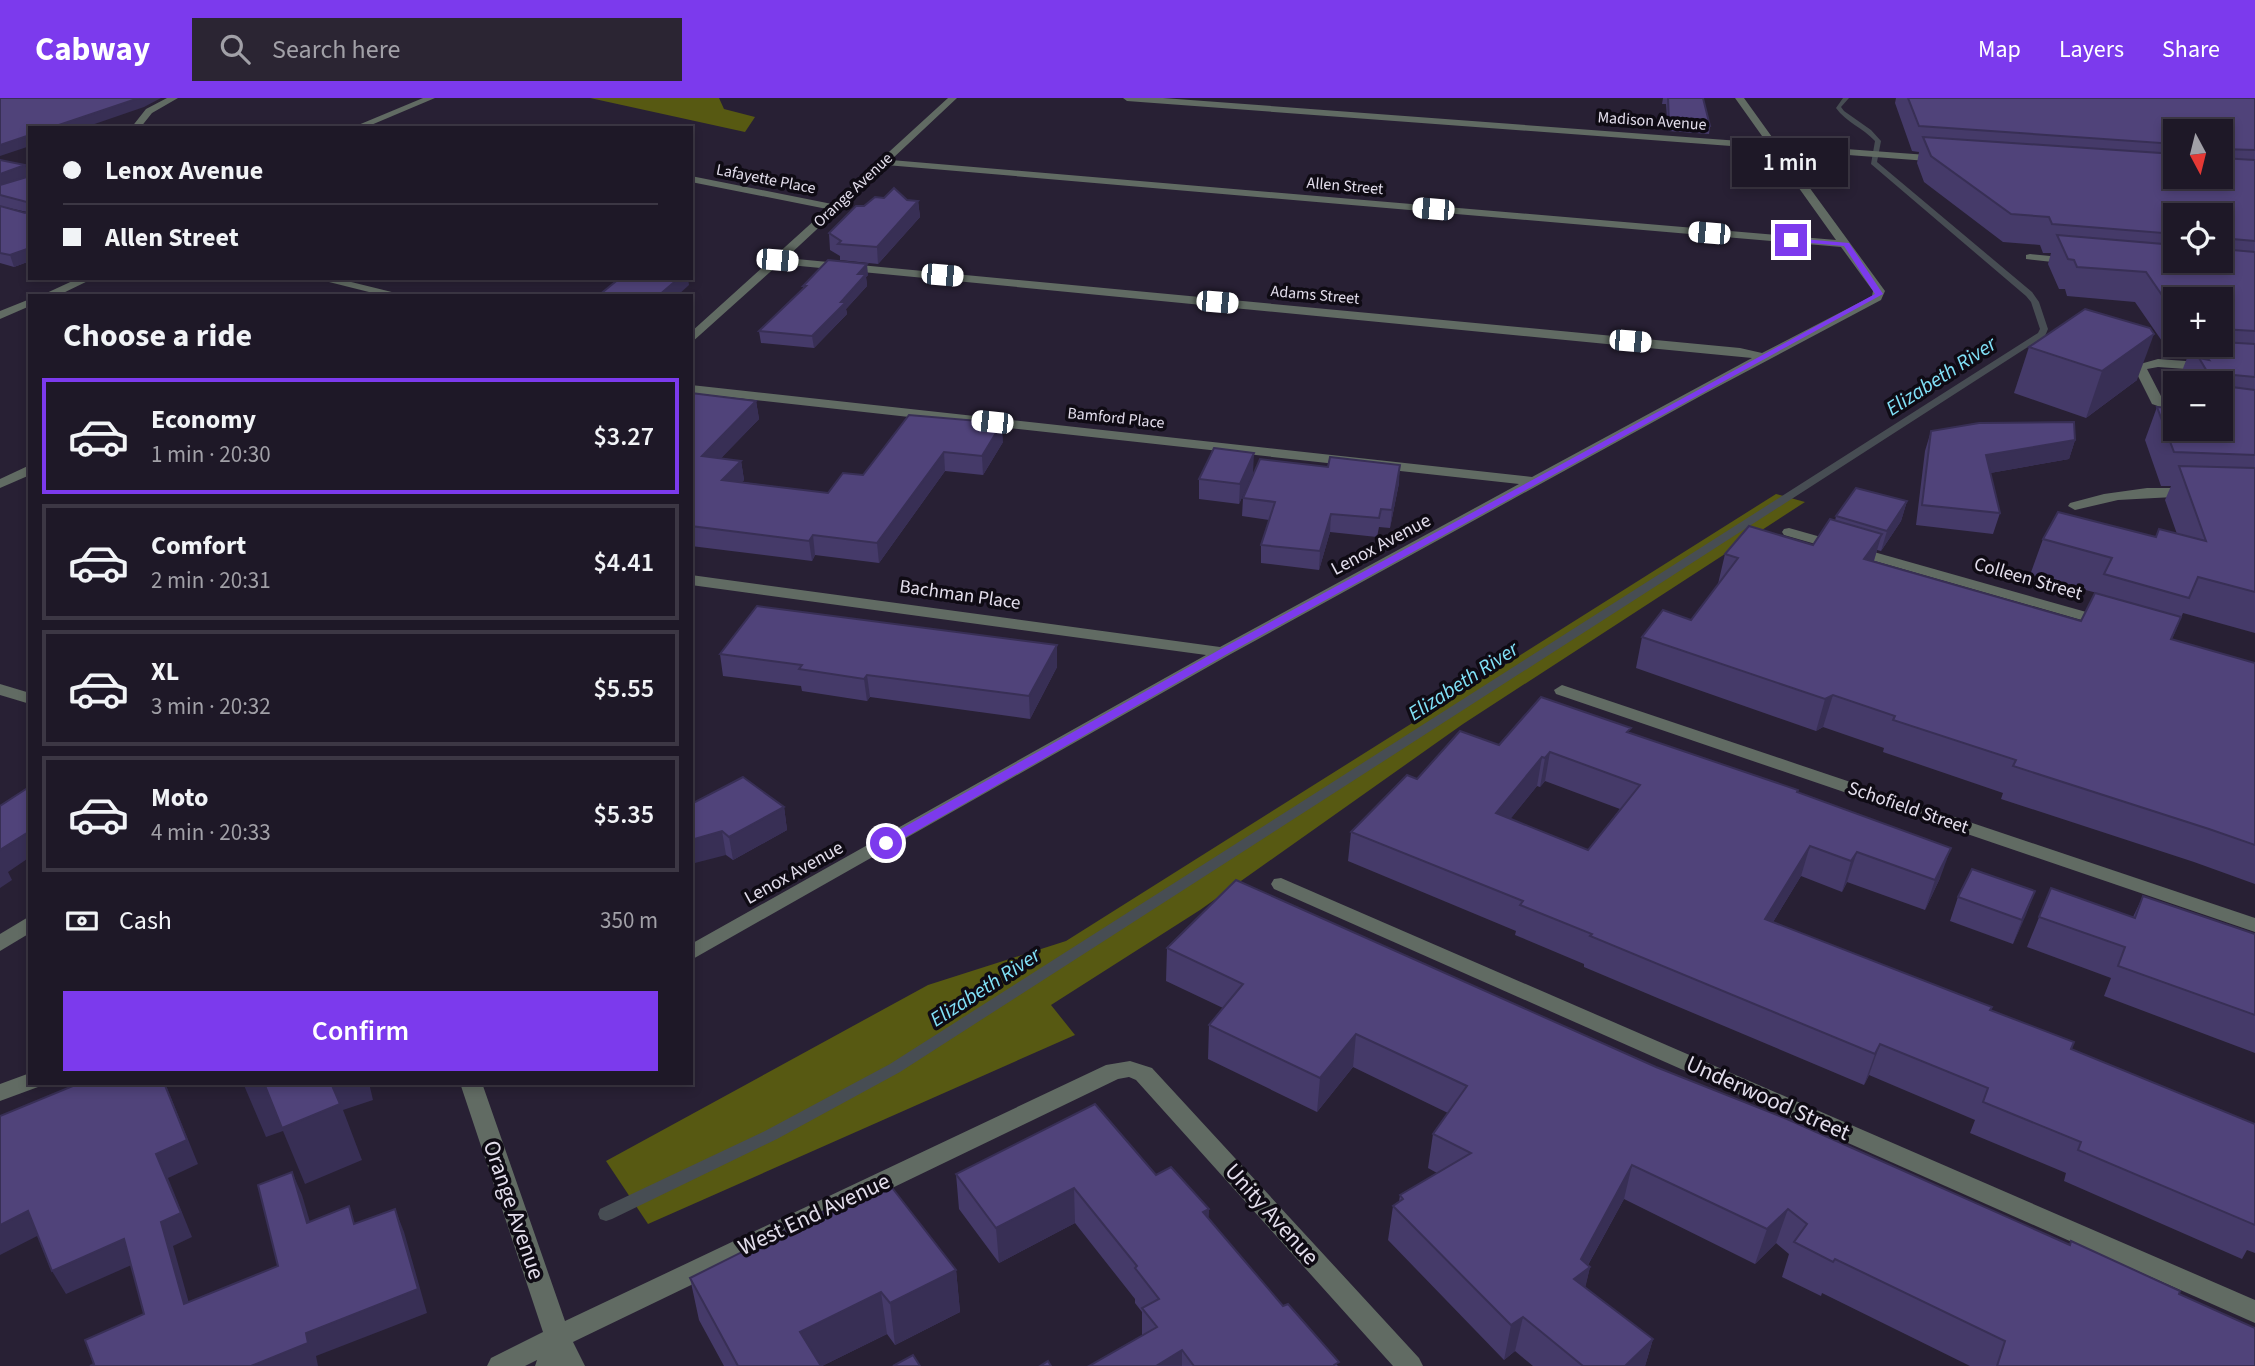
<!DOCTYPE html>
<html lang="en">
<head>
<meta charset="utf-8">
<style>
  :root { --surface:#1e1827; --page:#2b2533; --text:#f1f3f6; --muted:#a1a0a7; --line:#3c3744; --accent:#7c3aed }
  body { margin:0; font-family:"Source Sans 3",sans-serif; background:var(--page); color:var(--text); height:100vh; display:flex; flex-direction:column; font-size:26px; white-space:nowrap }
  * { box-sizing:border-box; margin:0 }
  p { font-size:23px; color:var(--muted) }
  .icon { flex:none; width:38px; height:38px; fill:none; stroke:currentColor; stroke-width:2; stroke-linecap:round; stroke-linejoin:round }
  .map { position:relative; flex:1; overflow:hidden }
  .side { position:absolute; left:28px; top:196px; width:665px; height:791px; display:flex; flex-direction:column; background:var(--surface); border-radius:0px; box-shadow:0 4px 10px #0003,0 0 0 2px var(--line) }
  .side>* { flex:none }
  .hud { position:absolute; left:28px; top:28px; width:665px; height:154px; border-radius:0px; box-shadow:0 4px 10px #0003,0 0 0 2px var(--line); display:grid; align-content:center; height:154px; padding:0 35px; background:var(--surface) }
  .needle { width:46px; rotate:173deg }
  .buttons { position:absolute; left:2163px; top:21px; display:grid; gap:14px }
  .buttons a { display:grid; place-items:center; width:70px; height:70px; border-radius:0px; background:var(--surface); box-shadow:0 4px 10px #0003,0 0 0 2px var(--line); font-size:35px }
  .end { position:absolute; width:32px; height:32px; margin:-16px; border:9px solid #7c3aed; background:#fff; box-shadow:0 0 0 4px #fff }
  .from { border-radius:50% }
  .bubble { position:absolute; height:49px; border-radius:0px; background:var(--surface); box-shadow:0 4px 10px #0003,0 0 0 2px var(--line); font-size:23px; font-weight:600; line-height:49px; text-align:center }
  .car { position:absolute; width:21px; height:42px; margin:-21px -10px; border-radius:9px; box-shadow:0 0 5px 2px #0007; background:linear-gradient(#fff 24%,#345 0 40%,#fff 0 76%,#345 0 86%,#fff 0) }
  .hud b { display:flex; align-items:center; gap:24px; height:66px; font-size:26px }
  .hud b+b { border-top:2px solid var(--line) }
  .hud i { width:18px; height:18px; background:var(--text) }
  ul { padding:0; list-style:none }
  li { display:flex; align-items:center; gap:21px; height:116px; margin:0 14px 10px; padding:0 21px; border:4px solid var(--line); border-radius:0px }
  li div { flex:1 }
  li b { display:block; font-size:26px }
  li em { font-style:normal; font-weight:600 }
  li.current { border-color:var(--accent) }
  li>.icon { width:63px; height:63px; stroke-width:1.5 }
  h2 { padding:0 35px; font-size:32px; line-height:84px }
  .pay { display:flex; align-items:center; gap:18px; height:77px; padding:0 35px; font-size:26px }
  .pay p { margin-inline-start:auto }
  .button { display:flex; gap:14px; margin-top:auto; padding:14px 35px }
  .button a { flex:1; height:80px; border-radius:0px; background:var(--accent); color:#fff; font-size:28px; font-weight:600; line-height:80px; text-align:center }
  header { display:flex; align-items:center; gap:42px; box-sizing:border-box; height:98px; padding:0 35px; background:var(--accent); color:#fff }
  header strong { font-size:33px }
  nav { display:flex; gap:38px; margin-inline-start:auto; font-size:24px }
  .search { width:490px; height:63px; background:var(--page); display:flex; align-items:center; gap:18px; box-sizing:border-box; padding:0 24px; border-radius:0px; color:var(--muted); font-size:26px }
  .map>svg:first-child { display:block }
</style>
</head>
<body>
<header>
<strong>Cabway</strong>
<div class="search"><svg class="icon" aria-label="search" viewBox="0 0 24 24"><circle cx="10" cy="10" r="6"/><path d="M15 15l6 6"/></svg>Search here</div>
<nav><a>Map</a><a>Layers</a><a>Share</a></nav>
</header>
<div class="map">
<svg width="2255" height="1268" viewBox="0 0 2255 1268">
  <rect width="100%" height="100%" fill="#282034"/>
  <g fill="#575912">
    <path d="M590,0H719L724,11L755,19L745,34Z"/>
    <path d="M1776,396L1805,404L1463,626L1200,812L1051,907L1075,937L648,1126L606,1063L928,887L1066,843Z"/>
  </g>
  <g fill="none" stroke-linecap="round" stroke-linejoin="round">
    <path fill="#474d53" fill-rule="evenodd" d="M1843,0H1849L1841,9L1844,13L1871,32L1881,43L1877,64L2032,194L2039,204L2048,231L2045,238L900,974L777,1041L612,1121L606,1123L600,1121L598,1116L600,1111L765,1033L890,966L2038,235L2040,231L2031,204L2026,198L1871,66L1875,43C1863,30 1846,24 1836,10Z"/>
    <g fill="#616b63" fill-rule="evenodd">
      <path d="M167,0H178L152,15L140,30H131L146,11Z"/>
      <path d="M423,0H435L364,30H351Z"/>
      <path d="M948,0H957L891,62L1836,142L1771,51L1127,3L1123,0H1163L1767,45L1735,0H1744L1777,46L1941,58L1946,61L1941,64L1782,52L1885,193L1881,202L1706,295L1229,557L691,862V846L1206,557L691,487V477L1220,549L1519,386L691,295V287L1532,379L1752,260L779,166L691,245V234L827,111L691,84V78L832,106ZM886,67L1841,149L1873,193L1872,198L1762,255L1740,250L786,160Z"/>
      <path d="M2030,156L2071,160L2077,163L2071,166L2026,161V157Z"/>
      <path d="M79,180H94L57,198H40Z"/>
      <path d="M313,180H335L408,198H385Z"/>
      <path d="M30,201V208L0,221V213Z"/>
      <path d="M2158,261L2255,268V276L2158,269L2147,271L2162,300L2175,306V314L2152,306L2133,268Z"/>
      <path d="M30,367V377L0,390V381Z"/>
      <path d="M2147,390H2192L2199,394L2192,398L2118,402L2075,412L2068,408L2070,405L2104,396Z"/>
      <path d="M1789,430L2111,521L2113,524L2111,527H2099L1784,437L1782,434L1784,431Z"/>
      <path d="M0,586L30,595V606L0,597Z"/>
      <path d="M1562,587L2255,820V834L1556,596L1554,592Z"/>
      <path d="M1281,780L2255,1202V1225L1274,791L1271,786L1274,781Z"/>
      <path d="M30,818V835L0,853V836Z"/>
      <path d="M1130,963L1152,970L1419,1260L1423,1268H1393L1136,982L1129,979L1118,981L573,1244L585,1268H535L537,1262L525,1268H487L491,1260L543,1234L460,985H482L565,1223L1106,967Z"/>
      <path d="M30,975V985H40L38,989L0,1003V986Z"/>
    </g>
  </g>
  <g fill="#453a69" fill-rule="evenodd">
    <path d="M1663,0H1703L1710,28L1709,36L1668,33L1666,6H1662Z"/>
    <path d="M1896,0H2255V535L2183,515L2172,541L2255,565V786L2194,764L2001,701L2003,695L1883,654L1884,650L1823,629L1816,633L1636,570L1642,539L1691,522L1718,486L1725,456L1813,447L1835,423L1836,418L1907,403L1901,423L1881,453L1877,452L1874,463L2081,523L2097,495L2030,477L2043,441L2156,439L2177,436L2165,402L2171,388H2161L2145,342L2157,309L2221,331V285H2189L2190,284L2182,273L2187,260L2173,259L2135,204L2067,198L2065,191H2059L2048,166L2051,155H2043L2040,147L2003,144L1924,84L1917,65L1919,54L1912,53L1895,5ZM2175,33H2221V79H2175ZM2175,117H2221V163H2175ZM2175,201H2221V247H2175Z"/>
    <path d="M0,62L25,67L27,73L30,68V163L14,169L0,165V108L25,115L27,114L0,108Z"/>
    <path d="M907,102L918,103L920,119L878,166L840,162V158L830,152L829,135L864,108Z"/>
    <path d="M868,177L866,179L867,188L846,211L847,216L814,250L761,245L759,233L803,191V188Z"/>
    <path d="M2029,249L2137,282L2086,320L2014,295Z"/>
    <path d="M691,295L756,303L759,321L721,360L741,363L744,382L742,384L828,395L863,377L909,317L1003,344L983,377L945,373L879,465L815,457L812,463L691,448Z"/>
    <path d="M1931,333L2075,342L2069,361L1990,375L2000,415L1993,436L1916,427L1925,353Z"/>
    <path d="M1253,375L1239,406L1199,401V381Z"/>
    <path d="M1399,385L1390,430L1379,429L1377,439L1330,434L1319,472L1261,465V447L1269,422L1242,418L1243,400Z"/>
    <path d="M1057,547V569L1030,621L870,599L867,603L802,593L801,588L723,578L720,556Z"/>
    <path d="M1630,635L1797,694L1940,780L1925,812L1847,784L1842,794L1801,778L1773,824L1990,912L2071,951L2255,1026V1155L2247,1152L2242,1161L2064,1083L2066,1075L1970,1035L1975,1022L1869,977L1864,987L1584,869V866L1515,837L1516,833L1348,763L1351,734L1417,681L1499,647ZM1545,683L1620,711L1588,752L1510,721L1537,688L1540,689Z"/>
    <path d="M691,706L784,709L787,732L733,762L726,757Z"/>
    <path d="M2051,790L2133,819L2143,798L2255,836V955L2104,898L2111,880L2027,849Z"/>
    <path d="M2035,793L2013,846L1950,823L1958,799Z"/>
    <path d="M1167,850L1656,969L2179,1196L2255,1268H1970L1822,1195L1821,1198L1782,1179L1789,1156L1776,1145L1755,1166L1624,1101L1588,1167L1590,1169L1585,1189L1653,1241L1645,1268H1533L1515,1253L1504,1262L1388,1142L1393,1108L1399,1104L1400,1097L1437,1075L1428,1070L1433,1036L1448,1015L1353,969L1317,1014L1208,961L1209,927L1223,910L1166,883Z"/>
    <path d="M956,1076L1156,1077L1209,1111L1208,1120L1283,1208L1338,1268H1089L1142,1238V1214L1135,1205V1201L1075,1125L999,1165L959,1111Z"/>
    <path d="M956,1172L960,1214L895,1247L887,1236L822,1268H724L699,1222L690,1180Z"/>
  </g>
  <g fill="#382f55">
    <path d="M139,0H161L144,9L83,30H50Z"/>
    <path d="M30,37V48L0,58V47Z"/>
    <path d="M25,67L29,78L0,88V76Z"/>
    <path d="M918,103L920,119L878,166L877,149Z"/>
    <path d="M30,150V163L14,169L10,157Z"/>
    <path d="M867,166L868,177L866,179L867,188L846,211L847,216L814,250L812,238L841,204L858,176Z"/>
    <path d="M679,180H688L689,187L677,198H658Z"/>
    <path d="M2154,236L2137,282L2086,320L2102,273Z"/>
    <path d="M756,303L759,321L705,377L702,358Z"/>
    <path d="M1002,325L1003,344L983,377L982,358Z"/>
    <path d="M2075,342L2069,361L1979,377L1986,357Z"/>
    <path d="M944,354L945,373L879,465L877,445Z"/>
    <path d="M1254,355L1253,375L1239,406L1240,386Z"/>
    <path d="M741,363L744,382L725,401L722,382Z"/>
    <path d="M1400,367L1399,385L1390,430L1392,412Z"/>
    <path d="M1907,403L1901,423L1881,453L1887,433Z"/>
    <path d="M1331,416L1330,434L1319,472L1320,453Z"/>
    <path d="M1882,436L1873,465L1864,461Z"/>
    <path d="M813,437L815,457L812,463L809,443Z"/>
    <path d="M1057,547V569L1030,621L1029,598Z"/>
    <path d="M867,577L870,599L867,603L864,581Z"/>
    <path d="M1833,597L1823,629L1816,633L1825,601Z"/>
    <path d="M1550,654L1545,683L1540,689L1545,660Z"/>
    <path d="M1542,659L1537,688L1491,745L1496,715Z"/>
    <path d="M784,709L787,732L733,762L729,739Z"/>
    <path d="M30,733V759L8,774L12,782L0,790V752Z"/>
    <path d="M722,733L726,757L691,766V742Z"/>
    <path d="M1810,748L1801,778L1756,852L1765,821Z"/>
    <path d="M1951,750L1940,780L1925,812L1935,782Z"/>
    <path d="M1857,754L1847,784L1842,794L1851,763Z"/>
    <path d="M2035,793L2026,817L2013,846L2022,822Z"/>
    <path d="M1356,936L1353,969L1317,1014L1320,980Z"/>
    <path d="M1880,946L1869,977L1864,987L1875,956Z"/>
    <path d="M164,985H165L198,1066L168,1080L192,1139L173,1148L196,1230L184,1206L161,1124L156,1056Z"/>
    <path d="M243,985H369L373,1002L343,1012L362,1062L305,1086L283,1033L266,1039Z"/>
    <path d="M1632,1067L1624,1101L1584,1174L1590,1169L1582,1204L1574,1181L1581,1161Z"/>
    <path d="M292,1074L302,1097L317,1148L307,1125Z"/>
    <path d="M1074,1090L1075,1125L999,1165L996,1130Z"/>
    <path d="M395,1111L404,1134L427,1215L316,1258L318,1268H251L306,1235Z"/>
    <path d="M1209,1111L1207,1146L1203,1114Z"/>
    <path d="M1788,1111L1776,1145L1755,1166L1767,1131Z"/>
    <path d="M28,1113L41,1136L0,1157V1127Z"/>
    <path d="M124,1141L136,1165L66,1196L52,1173Z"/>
    <path d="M956,1172L960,1214L895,1247L890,1205Z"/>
    <path d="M881,1194L887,1236L822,1268H806L800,1234Z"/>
    <path d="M1523,1219L1515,1253L1504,1262L1511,1227Z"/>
    <path d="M1653,1241L1645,1268H1625Z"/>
    <path d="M1182,1252V1268H1156Z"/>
  </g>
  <g fill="#50437a" stroke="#382f55" stroke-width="2" fill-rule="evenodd">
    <path d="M0,0H139L50,30H30V37L0,47Z"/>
    <path d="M1668,0H1703L1710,28L1669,25Z"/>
    <path d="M1908,0H2255V52L2221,51V33H2175V46L1919,28Z"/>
    <path d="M1923,39L2175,56V79H2221V60L2255,62V143L2221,140V117H2175V136L2052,126L2049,119L2011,116L1931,58Z"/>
    <path d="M0,62L25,67L0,76Z"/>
    <path d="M28,68H30V150L10,157L0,155V108L25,115L29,112L27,104L0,97V87L27,79Z"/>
    <path d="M894,90L907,102L918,103L877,149L838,146L841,143L829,135L856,108H864L875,99L884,100Z"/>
    <path d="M2057,137L2175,147V163H2221V151L2255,154V233L2221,231V201H2175V216L2146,174L2077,169L2074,162L2068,161Z"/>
    <path d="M828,162L867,166L858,176H866L841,204H846L812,238L759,233L806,188H803Z"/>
    <path d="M620,180H679L658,198H598Z"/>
    <path d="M2085,211L2150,230L2154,236L2102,273L2029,249Z"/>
    <path d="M2221,244L2255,246V279L2234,277L2231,280L2232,289L2255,292V357L2174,354L2157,309L2175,310V331H2221V311H2230L2221,296V285H2214L2199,260L2209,262L2197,247H2221Z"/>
    <path d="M691,295L756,303L702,358L741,363L722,382L828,395L843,375L863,377L909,317L1002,325L982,358L944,354L877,445L813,437L809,443L691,428Z"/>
    <path d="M2074,324L2075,342L1986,357L2000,415L1922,407L1931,333L1979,325Z"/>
    <path d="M1214,350L1254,355L1240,386L1199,381Z"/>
    <path d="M1330,359L1400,367L1392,412L1381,411L1379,420L1331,416L1320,453L1261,447L1275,404L1243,400L1260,361L1328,369Z"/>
    <path d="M2179,368L2255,370V494L2198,479L2189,500L2104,476L2112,460L2043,441L2058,414L2156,439L2159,431L2206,443Z"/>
    <path d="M1856,390L1907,403L1887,433L1836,418Z"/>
    <path d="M1830,421L1882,436L1864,461L2081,523L2095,495L2181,519L2171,541L2255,565V747L2209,731L2013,668L2016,662L1893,622L1895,618L1833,597L1825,601L1642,539L1663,512L1691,522L1738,460L1725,456L1749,428L1813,447Z"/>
    <path d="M757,508L1057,547L1029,598L867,577L864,581L799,571L802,567L720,556Z"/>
    <path d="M1541,599L1631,630L1627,634L1798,692L1797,694L1951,750L1935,782L1857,754L1851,763L1810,748L1765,821L1992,909L1990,912L2074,944L2071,951L2255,1026V1127L2078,1052L2081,1044L1983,1004L1988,990L1880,946L1875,956L1590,838L1592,836L1520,807L1523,803L1351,734L1407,677L1417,681L1460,633L1499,647ZM1550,654L1640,687L1588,752L1496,715L1542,659L1545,660Z"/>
    <path d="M743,679L784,709L729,739L722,733L691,742V706Z"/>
    <path d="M26,691L30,692V733L0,752V708Z"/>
    <path d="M1972,771L2035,793L2022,822L1958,799Z"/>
    <path d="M1236,782L1656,969L1787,1021L2070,1147L2071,1143L2180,1193L2179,1196L2255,1230V1268H1997L2005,1243L1835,1161L1833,1164L1794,1144L1807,1126L1788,1111L1767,1131L1632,1067L1581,1161L1590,1169L1574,1181L1653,1241L1625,1268H1583L1523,1219L1511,1227L1393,1108L1403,1101L1400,1097L1471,1055L1433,1036L1467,988L1356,936L1320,980L1209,927L1243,886L1167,850Z"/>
    <path d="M2051,790L2135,820L2143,798L2255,836V917L2118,868L2125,849L2039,819Z"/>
    <path d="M80,985H164L187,1042L156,1056L181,1115L161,1124L184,1206L278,1168L258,1087L292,1074L307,1125L349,1108L354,1126L395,1111L418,1191L306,1235L308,1245L251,1268H90L94,1266L85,1242L144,1216L124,1141L52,1173L28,1113L0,1127V1018Z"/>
    <path d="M264,985H331L340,1006L282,1030Z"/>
    <path d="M1095,1006L1156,1077L1171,1069L1209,1111L1203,1114L1283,1208L1288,1206L1339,1264L1334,1267V1268H1194L1182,1252L1156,1268H1089L1157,1229L1142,1210L1159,1201L1135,1170L1137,1168L1074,1090L996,1130L956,1076Z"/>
    <path d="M886,1082L956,1172L890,1205L881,1194L800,1234L821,1268H738L690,1180Z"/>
    <path d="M913,1257L920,1268H893Z"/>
    <path d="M1048,1263L1051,1268H1040Z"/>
  </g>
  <path fill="#7c3aed" d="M1791,140L1849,145L1883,196L1227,556L890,748H881V742L1219,552L1875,196L1844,148L1789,143Z"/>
  <g text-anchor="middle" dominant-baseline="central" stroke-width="7" stroke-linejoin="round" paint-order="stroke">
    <g font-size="16" fill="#e3deec" stroke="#0f0b14">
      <text transform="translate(1652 23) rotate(4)">Madison Avenue</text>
      <text transform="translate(766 81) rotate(11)">Lafayette Place</text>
      <text transform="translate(1345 88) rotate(5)">Allen Street</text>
      <text transform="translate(853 92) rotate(-43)">Orange Avenue</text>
      <text transform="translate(1315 197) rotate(5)">Adams Street</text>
      <text transform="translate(1116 320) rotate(6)">Bamford Place</text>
    </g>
    <g font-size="19" fill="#e3deec" stroke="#0f0b14">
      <text transform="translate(1381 447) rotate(-28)">Lenox Avenue</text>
      <text transform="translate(2028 481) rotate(16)">Colleen Street</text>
      <text transform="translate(960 497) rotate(8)">Bachman Place</text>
      <text transform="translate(1908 710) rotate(19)">Schofield Street</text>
      <text transform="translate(794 775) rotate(-29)">Lenox Avenue</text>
    </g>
    <g font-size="21" font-style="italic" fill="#81e2f8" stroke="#0f0b14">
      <text transform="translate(1941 278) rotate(-33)">Elizabeth River</text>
      <text transform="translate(1463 583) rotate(-33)">Elizabeth River</text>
      <text transform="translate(985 889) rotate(-33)">Elizabeth River</text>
    </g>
    <g font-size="23" fill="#e3deec" stroke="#0f0b14">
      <text transform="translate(1768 1000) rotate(24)">Underwood Street</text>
      <text transform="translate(514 1112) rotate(71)">Orange Avenue</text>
      <text transform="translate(814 1116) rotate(-25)">West End Avenue</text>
      <text transform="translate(1272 1116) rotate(48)">Unity Avenue</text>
    </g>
  </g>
</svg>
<div class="buttons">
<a><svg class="needle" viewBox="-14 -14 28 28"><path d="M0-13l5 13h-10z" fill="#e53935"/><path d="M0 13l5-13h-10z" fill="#a1a0a7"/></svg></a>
<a><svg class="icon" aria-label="locate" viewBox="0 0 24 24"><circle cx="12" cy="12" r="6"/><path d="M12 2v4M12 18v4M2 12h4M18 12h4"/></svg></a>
<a>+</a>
<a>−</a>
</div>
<i class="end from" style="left:886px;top:745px"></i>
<i class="end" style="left:1791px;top:142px"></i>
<div class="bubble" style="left:1732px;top:40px;width:116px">1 min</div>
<i class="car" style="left:1433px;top:111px;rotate:275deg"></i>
<i class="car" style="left:1709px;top:135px;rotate:275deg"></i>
<i class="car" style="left:777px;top:162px;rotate:95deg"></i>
<i class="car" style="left:942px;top:177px;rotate:95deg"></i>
<i class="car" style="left:1217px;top:204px;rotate:95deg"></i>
<i class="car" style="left:1630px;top:243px;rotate:95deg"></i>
<i class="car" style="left:992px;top:324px;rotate:276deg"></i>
<div class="hud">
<b><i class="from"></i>Lenox Avenue</b>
<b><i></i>Allen Street</b>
</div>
<section class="side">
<h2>Choose a ride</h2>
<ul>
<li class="current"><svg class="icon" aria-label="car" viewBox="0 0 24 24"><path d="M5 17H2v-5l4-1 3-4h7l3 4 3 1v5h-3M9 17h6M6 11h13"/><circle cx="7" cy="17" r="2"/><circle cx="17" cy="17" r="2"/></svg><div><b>Economy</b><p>1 min · 20:30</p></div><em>$3.27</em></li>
<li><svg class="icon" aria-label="car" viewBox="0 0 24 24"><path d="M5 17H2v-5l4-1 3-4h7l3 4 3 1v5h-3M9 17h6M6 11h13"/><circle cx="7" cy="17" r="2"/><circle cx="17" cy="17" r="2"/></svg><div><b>Comfort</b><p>2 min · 20:31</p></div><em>$4.41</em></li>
<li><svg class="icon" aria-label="car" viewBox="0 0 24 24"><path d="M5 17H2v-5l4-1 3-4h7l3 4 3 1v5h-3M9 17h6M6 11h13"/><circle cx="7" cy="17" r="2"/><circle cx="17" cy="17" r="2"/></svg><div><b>XL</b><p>3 min · 20:32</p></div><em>$5.55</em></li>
<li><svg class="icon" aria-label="car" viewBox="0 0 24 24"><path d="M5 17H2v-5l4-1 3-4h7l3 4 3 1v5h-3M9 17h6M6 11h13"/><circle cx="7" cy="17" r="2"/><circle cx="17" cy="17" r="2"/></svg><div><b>Moto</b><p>4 min · 20:33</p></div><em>$5.35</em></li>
</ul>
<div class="pay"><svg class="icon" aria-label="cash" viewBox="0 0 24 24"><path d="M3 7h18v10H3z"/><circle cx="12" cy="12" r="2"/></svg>Cash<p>350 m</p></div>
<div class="button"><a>Confirm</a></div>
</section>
</div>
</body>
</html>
